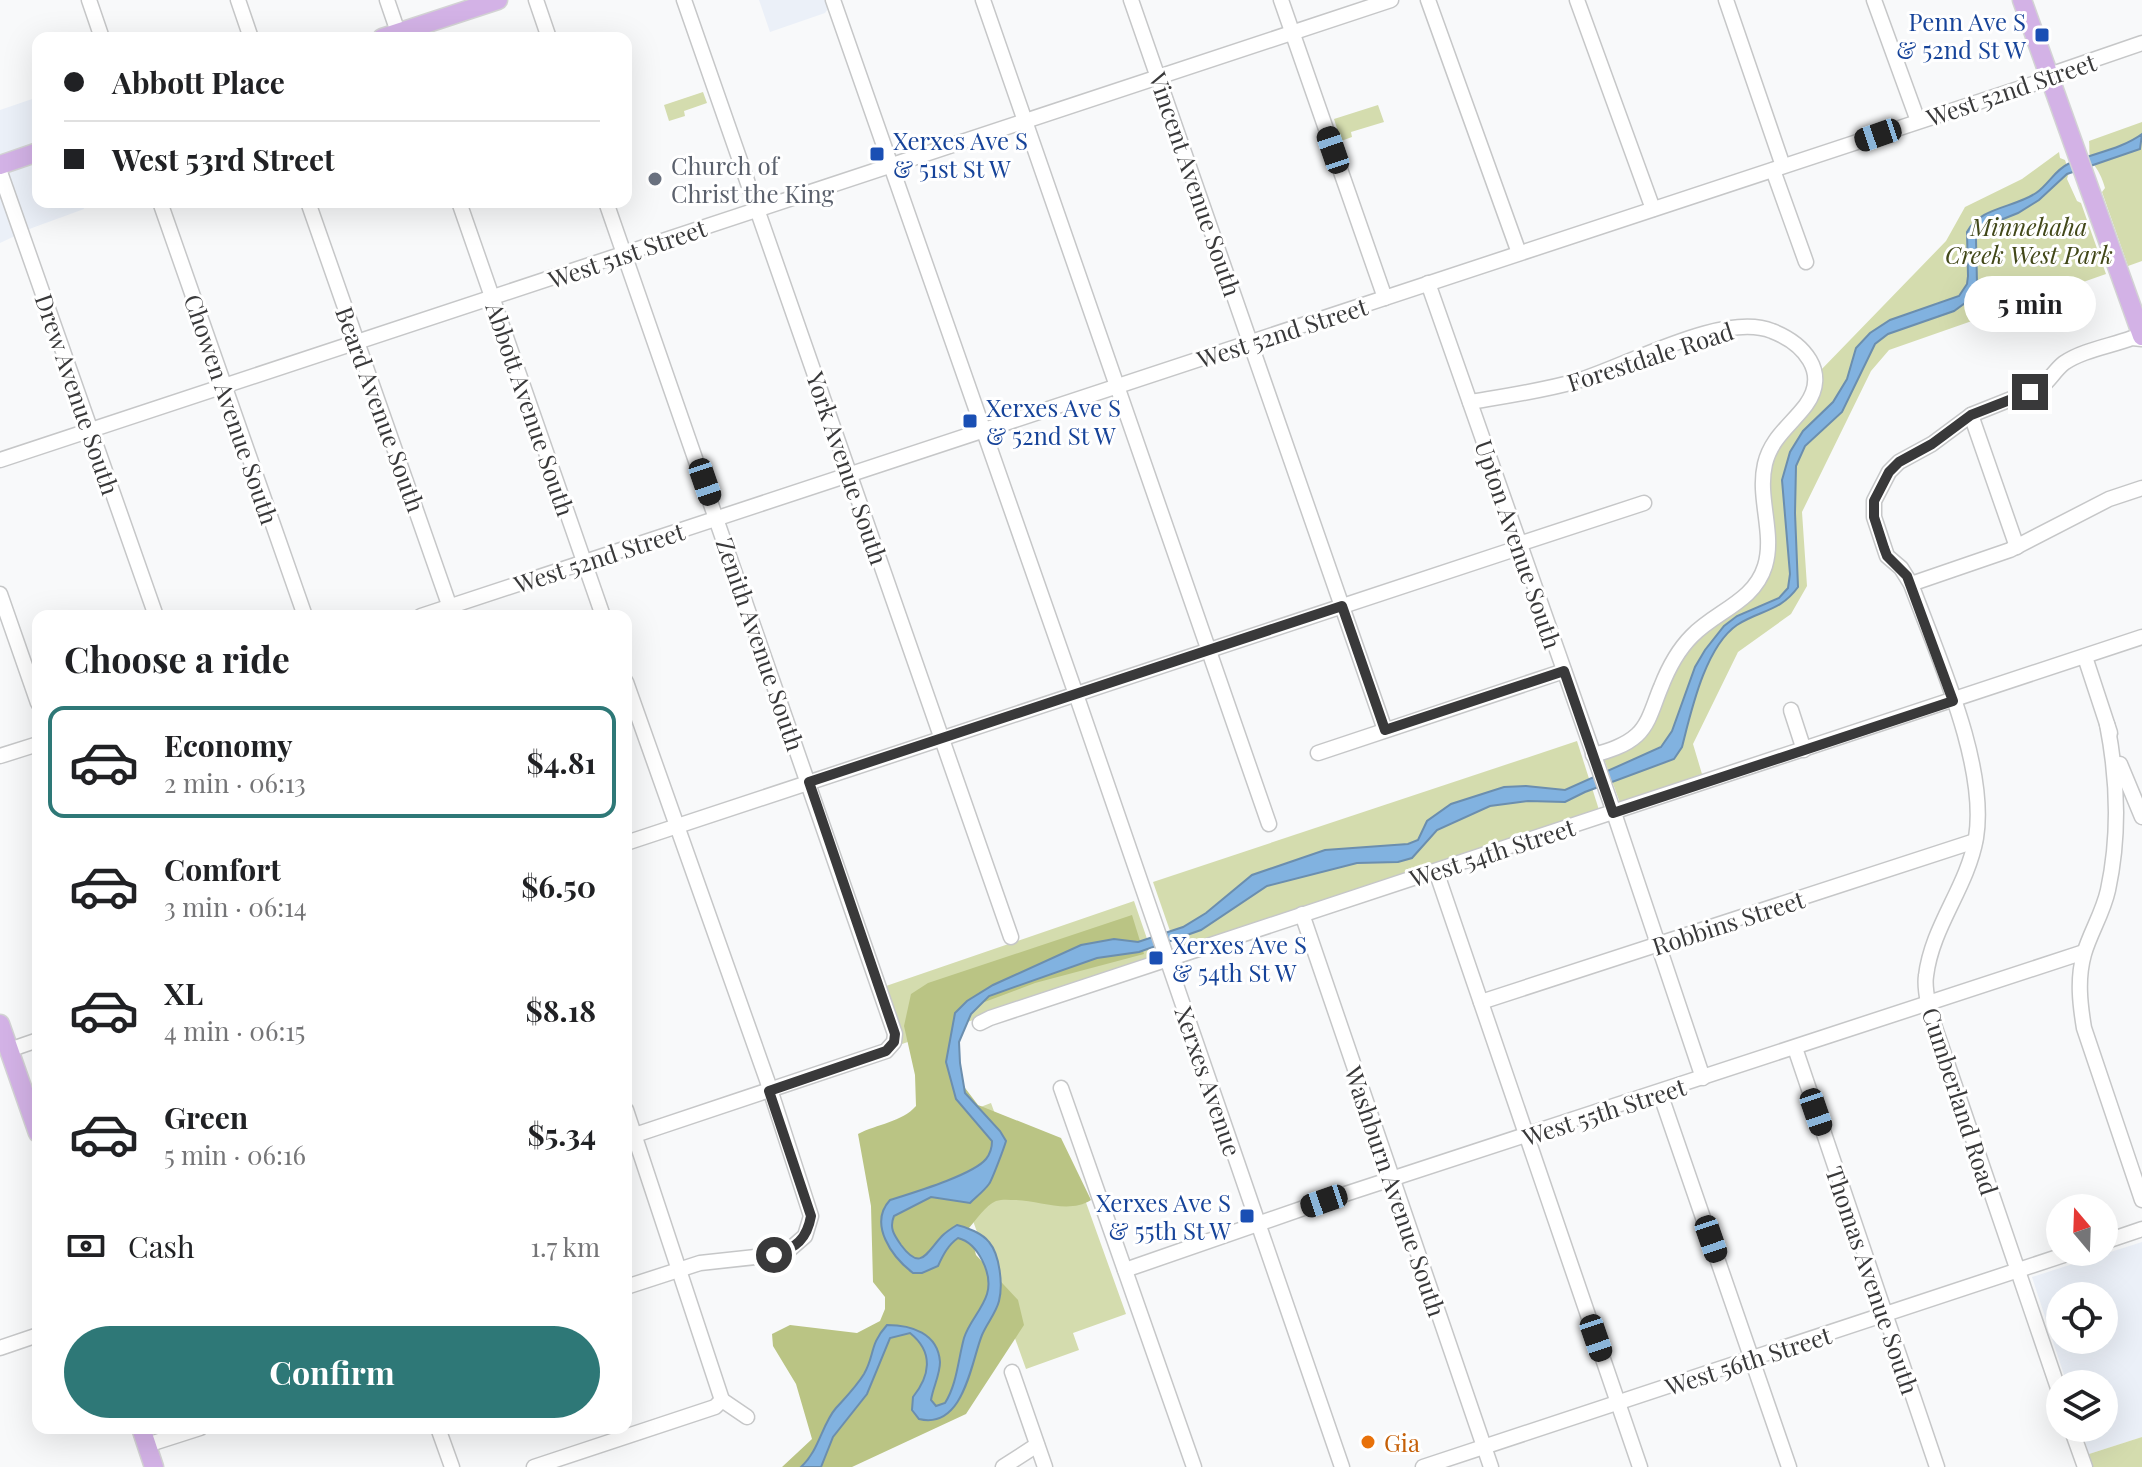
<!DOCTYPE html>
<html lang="en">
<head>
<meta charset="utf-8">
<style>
  :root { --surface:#fff; --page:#f6f6f6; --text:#202124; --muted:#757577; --line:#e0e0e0; --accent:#2e7877 }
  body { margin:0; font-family:"Playfair Display",serif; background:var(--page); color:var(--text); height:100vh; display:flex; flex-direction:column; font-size:30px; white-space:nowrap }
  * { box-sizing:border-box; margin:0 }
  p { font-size:26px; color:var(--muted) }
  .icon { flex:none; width:44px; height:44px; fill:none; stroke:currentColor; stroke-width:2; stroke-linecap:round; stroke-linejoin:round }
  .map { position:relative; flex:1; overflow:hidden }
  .side { position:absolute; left:32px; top:610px; width:600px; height:824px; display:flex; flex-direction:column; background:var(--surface); border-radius:16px; box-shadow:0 8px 32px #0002 }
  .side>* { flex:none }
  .hud { position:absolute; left:32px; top:32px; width:600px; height:176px; border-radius:16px; box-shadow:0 8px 32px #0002; display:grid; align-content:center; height:176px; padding:0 32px; background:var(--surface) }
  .needle { width:52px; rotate:341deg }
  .buttons { position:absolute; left:2046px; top:1194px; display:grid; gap:16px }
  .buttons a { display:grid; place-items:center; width:72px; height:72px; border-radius:50%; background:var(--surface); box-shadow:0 8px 32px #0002; font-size:40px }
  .end { position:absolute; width:36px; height:36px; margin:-18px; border:10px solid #39393a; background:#fff; box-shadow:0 0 0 4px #fff }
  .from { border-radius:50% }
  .bubble { position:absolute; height:56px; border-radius:28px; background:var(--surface); box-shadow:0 8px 32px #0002; font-size:26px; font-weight:700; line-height:56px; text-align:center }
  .car { position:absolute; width:24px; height:48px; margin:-24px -12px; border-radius:10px; box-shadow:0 0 6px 2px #0007; background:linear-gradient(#222 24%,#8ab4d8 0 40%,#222 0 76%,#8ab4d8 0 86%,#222 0) }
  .hud b { display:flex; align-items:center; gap:28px; height:76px; font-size:30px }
  .hud b+b { border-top:2px solid var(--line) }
  .hud i { width:20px; height:20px; background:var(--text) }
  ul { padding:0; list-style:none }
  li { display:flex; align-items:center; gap:24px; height:112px; margin:0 16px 12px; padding:0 16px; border:4px solid transparent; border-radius:16px }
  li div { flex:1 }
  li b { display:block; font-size:30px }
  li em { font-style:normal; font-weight:700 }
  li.active { border-color:var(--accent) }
  li>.icon { width:72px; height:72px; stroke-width:1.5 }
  h2 { padding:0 32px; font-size:36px; line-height:96px }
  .pay { display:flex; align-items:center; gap:20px; height:88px; padding:0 32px; font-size:30px }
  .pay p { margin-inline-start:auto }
  .primary-button { display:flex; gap:16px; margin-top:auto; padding:16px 32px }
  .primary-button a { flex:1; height:92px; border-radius:48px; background:var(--accent); color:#fff; font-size:32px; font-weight:700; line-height:92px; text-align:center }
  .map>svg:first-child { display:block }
</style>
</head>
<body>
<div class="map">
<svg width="2142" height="1467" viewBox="0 0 2142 1467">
  <rect width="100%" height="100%" fill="#f8f9fa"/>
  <g fill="#ebf0f8" fill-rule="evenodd">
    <path d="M759,0H834L825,13L770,32Z"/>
    <path d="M38,97V202H82L84,209L32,228L0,243V110Z"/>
    <path d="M2142,1242V1437L2089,1454L2081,1428H2104V1384H2067L2032,1277ZM2060,1296H2104V1340H2060Z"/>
  </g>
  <g fill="#d4dcae">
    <path d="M703,92L707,103L684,111L685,116L669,121L664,105Z"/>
    <path d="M1378,105L1384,122L1351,132L1352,137L1341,141L1334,119Z"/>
    <path d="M2142,122V261L2128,266L2102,192L2105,188C2102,177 2098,170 2092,162C2088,156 2090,148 2089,141Z"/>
    <path d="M2059,152L2060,158L2065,160L2069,172L2067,179L2077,201L2081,203L2106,274L1889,350L1871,371L1802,512L1807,586L1791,614L1738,652L1693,744L1702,774L1620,803L1604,759L1638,735L1668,670L1765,567L1762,483L1784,430L1819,372L1946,241L1965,207L2022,179Z"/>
    <path d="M1577,741L1600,813L1177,951L1153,882Z"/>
    <path d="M1134,901L1154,959L899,1045L901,1030L886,986Z"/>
    <path d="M991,1103L1003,1136L1074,1169L1126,1314L1073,1333L1079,1350L1026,1369L938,1123Z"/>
    <path d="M2142,1437V1467H2093L2089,1454Z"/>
  </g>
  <path fill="#bac484" d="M1132,915L1144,954L1035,983L955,1013L946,1063L978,1105L1061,1138L1091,1200C1069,1214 1041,1201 1016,1200C1010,1200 1002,1199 996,1201C986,1205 976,1220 969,1228L976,1255L1018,1300L1024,1325L966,1414L852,1467H782L812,1439L796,1384L773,1346L772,1334L790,1325L857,1333L880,1321L885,1309V1297L873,1282L871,1206L858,1134C877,1124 902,1122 916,1106L915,1075L904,1026L911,994L928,983Z"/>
  <path fill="#81b2e0" stroke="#6b8eae" stroke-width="2" d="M2142,134L2140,149L2067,174L2039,200L2018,213L1983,227L1976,239L1977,284L1965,303L1954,311L1888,334L1875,344L1842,412L1805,446L1796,466L1795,513L1798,587C1780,612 1760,610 1737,625C1705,647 1691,712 1682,747L1674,759L1585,792L1565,802L1528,801L1490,806L1437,830L1412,858L1398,862L1357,863L1267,886L1201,930L1139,952L1097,958L989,996L971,1014L959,1042L960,1063L965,1093L1000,1131L1006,1141C1004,1148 992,1180 989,1184C984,1191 976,1197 970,1203L931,1197L894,1216C889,1228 894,1235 901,1245C921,1272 926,1253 942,1236C946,1232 952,1228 957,1225C967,1227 983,1234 989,1242C1000,1255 1003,1285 999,1301C996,1313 987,1323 982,1335C971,1362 964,1430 919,1419L912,1410L913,1397C929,1377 935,1353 910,1333L890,1338L867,1394L833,1437L821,1467H801C819,1451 822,1424 836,1408C846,1397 856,1387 864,1374C875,1355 869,1345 887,1325C911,1325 938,1333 940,1362C940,1375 933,1387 931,1400L936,1406L945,1403C957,1384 958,1360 964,1338C969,1322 982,1310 987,1294C993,1274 978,1243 958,1238C948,1245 943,1255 938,1266L922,1273H913C892,1257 868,1224 890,1200C912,1193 973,1175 986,1159C990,1154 992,1147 992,1141L956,1099L946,1062L955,1013L967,1001L993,985L1081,945L1114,939L1138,942L1183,927L1206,913L1252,875L1325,850L1408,844L1418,840L1427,821L1451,804L1504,787L1526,786L1565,790L1661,747L1672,731L1695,667L1705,650L1724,626L1737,616L1779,598L1788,588L1790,574L1782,480L1790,452L1803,431L1833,402L1847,379L1856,348L1870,333L1890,320L1959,296L1967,284L1968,276L1967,232C1980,207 2014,208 2036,193C2048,185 2055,170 2068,164C2092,153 2120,150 2142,134Z"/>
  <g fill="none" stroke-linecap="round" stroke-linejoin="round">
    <g stroke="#c6c7c8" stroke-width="17">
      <g id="minor">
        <path d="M89,0L102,38"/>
        <path d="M238,0L251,38"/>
        <path d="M387,0L400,38"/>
        <path d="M536,0L549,38"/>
        <path d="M684,0L1011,937"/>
        <path d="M833,0L1079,703L1342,1467"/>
        <path d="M983,0L1269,824"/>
        <path d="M1131,0L1385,730"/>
        <path d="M1281,0L1385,298"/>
        <path d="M1428,0L1519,253"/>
        <path d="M1577,0L1653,209"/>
        <path d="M1726,0L1783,166"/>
        <path d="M1874,0L1918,121"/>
        <path d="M1773,170L1806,262"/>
        <path d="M0,172L156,616"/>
        <path d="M160,202L305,616"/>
        <path d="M308,202L453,616"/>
        <path d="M459,202L603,616"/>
        <path d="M606,202L895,1034L894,1042L886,1051L626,1138"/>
        <path d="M1428,283L1610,801L1703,1078"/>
        <path d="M1470,402C1506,396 1542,391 1577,381C1627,366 1724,311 1772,331C1803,343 1830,372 1806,405C1791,425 1771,438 1765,464C1757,498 1775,533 1765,566C1754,602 1716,611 1692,636C1678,650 1668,669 1661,687C1654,703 1650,723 1637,735C1625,746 1608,751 1593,755"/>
        <path d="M1971,415L2017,547"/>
        <path d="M0,460L1391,0"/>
        <path d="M1911,584L2010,550L2109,499L2142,488"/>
        <path d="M0,594L38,703"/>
        <path d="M421,616L2036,83L2049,75L2142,43"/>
        <path d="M2085,657L2110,733"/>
        <path d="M626,682L767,1080L811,1216L805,1236L789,1250L774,1255L700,1263L626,1287"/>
        <path d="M1791,710L1804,750"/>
        <path d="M2107,724C2118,780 2120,834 2108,890C2103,913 2090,933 2084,954C2077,979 2080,1004 2084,1028L2142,1200"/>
        <path d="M1318,753L1564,671"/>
        <path d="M0,756L38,744"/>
        <path d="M2120,764L2142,817"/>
        <path d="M626,843L1509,551L1519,544L1644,503"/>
        <path d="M1436,871L1640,1467"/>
        <path d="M1302,914L1491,1467"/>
        <path d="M1481,1002L1975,841"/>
        <path d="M980,1023L990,1018L2142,637"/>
        <path d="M1795,1048L1937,1467"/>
        <path d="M9,1050L38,1040"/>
        <path d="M1061,1088L1194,1467"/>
        <path d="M1660,1093L1789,1467"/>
        <path d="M626,1110L722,1400"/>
        <path d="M2104,1242L2142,1229"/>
        <path d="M1125,1270L1324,1201L2084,952"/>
        <path d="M0,1348L38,1335"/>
        <path d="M1012,1372L1045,1467"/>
        <path d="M2060,1394L1930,1013C1928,1001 1924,988 1926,976C1932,926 1967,888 1976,838C1988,765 1937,655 1911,584L1901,568L1887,556L1874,517V501L1889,472L1899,462L1932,444L1971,415L2041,387C2050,380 2055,370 2064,363C2083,350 2111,346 2132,338L2142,339"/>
        <path d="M722,1400L747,1417"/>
        <path d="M438,1428L452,1467"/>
        <path d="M2071,1428L2085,1467"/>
        <path d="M147,1445L200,1428"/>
        <path d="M534,1467L715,1407L722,1400"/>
        <path d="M1003,1467L1037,1445"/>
        <path d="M1423,1467L2073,1252"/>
      </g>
    </g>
    <g stroke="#d3d3d4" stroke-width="21">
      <g id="major">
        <path d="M2022,0L2142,336"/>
        <path d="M382,38L498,0"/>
        <path d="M0,165L38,152"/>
        <path d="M0,1024L38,1133"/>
        <path d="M141,1428L154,1467"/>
      </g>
    </g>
    <use href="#minor" stroke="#fff" stroke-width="14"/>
    <use href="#major" stroke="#d3b2e6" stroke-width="18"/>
  </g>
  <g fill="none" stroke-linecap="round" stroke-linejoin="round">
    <path stroke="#39393a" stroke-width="10" d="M774,1255C796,1248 807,1239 811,1216L769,1091L886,1051L894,1042L895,1034L809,782L1342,606L1385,730L1564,671L1613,813L1953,701L1907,576L1887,556L1884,548L1874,517V501L1889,472L1899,462L1932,444L1971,415L2030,392"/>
  </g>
  <g fill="#1a4fb4" stroke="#fff" stroke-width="3">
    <rect x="2034" y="27" width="16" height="16" rx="4"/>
    <rect x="869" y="146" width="16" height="16" rx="4"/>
    <rect x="962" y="413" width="16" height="16" rx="4"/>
    <rect x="1148" y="950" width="16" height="16" rx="4"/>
    <rect x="1239" y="1208" width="16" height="16" rx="4"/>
  </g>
  <circle fill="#6b7280" stroke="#fff" stroke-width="3" cx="655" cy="179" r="8"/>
  <circle fill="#e8710a" stroke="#fff" stroke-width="3" cx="1368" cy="1442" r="8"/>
  <g text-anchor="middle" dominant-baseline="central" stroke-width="6" stroke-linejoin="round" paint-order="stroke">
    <g font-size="24" fill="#164399" stroke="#fff" text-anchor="start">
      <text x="2026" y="21" text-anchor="end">Penn Ave S<tspan x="2026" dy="28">&amp; 52nd St W</tspan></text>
      <text x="893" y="140">Xerxes Ave S<tspan x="893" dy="28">&amp; 51st St W</tspan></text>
      <text x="986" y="407">Xerxes Ave S<tspan x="986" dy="28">&amp; 52nd St W</tspan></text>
      <text x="1172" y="944">Xerxes Ave S<tspan x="1172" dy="28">&amp; 54th St W</tspan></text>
      <text x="1231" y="1202" text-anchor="end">Xerxes Ave S<tspan x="1231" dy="28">&amp; 55th St W</tspan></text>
    </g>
    <g font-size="24" fill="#39393a" stroke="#fff">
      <text transform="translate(2011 89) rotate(-19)">West 52nd Street</text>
      <text transform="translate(1196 184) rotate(71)">Vincent Avenue South</text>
      <text transform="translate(627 253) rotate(-19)">West 51st Street</text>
      <text transform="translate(1282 332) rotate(-18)">West 52nd Street</text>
      <text transform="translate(1650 356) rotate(-18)">Forestdale Road</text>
      <text transform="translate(78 394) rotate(71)">Drew Avenue South</text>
      <text transform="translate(232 409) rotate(71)">Chowen Avenue South</text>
      <text transform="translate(381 409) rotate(70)">Beard Avenue South</text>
      <text transform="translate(531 409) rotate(71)">Abbott Avenue South</text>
      <text transform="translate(848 468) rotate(71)">York Avenue South</text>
      <text transform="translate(1519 544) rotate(71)">Upton Avenue South</text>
      <text transform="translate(599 557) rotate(-18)">West 52nd Street</text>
      <text transform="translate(761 644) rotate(71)">Zenith Avenue South</text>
      <text transform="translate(1492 852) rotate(-18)">West 54th Street</text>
      <text transform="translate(1728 922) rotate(-18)">Robbins Street</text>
      <text transform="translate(1209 1081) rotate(71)">Xerxes Avenue</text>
      <text transform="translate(1961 1101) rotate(72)">Cumberland Road</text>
      <text transform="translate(1604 1111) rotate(-18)">West 55th Street</text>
      <text transform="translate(1396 1191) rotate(71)">Washburn Avenue South</text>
      <text transform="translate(1873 1280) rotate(71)">Thomas Avenue South</text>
      <text transform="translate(1748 1360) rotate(-18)">West 56th Street</text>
    </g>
    <g font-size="24" fill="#5b616d" stroke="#fff" text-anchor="start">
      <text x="671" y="165">Church of<tspan x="671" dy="28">Christ the King</tspan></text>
    </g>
    <g font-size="24" font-style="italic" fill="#424819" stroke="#fff">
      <text x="2029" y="226">Minnehaha<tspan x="2029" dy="28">Creek West Park</tspan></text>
    </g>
    <g font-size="24" fill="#c56008" stroke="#fff" text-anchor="start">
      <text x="1384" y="1442">Gia</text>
    </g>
  </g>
</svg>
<div class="buttons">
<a><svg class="needle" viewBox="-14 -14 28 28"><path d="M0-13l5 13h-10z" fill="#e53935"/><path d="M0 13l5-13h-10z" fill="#757577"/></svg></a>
<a><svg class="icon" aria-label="locate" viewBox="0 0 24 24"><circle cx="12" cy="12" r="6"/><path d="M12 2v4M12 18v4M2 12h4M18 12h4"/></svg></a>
<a><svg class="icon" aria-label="layers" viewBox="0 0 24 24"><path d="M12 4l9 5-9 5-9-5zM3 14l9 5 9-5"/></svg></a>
</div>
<i class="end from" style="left:774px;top:1255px"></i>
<i class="end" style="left:2030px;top:392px"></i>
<div class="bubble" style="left:1964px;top:276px;width:132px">5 min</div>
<i class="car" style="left:1878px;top:135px;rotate:251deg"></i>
<i class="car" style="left:1333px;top:150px;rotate:341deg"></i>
<i class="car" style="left:705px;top:482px;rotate:161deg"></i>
<i class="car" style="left:1816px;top:1112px;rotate:161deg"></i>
<i class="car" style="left:1324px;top:1201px;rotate:251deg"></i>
<i class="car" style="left:1711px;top:1239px;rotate:161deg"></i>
<i class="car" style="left:1596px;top:1338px;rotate:161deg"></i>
<div class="hud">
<b><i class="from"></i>Abbott Place</b>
<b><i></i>West 53rd Street</b>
</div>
<section class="side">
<h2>Choose a ride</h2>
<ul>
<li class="active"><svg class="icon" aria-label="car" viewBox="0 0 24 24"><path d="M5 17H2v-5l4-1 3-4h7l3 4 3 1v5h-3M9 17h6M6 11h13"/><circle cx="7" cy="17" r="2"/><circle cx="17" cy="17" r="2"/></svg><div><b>Economy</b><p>2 min · 06:13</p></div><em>$4.81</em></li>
<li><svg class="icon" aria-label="car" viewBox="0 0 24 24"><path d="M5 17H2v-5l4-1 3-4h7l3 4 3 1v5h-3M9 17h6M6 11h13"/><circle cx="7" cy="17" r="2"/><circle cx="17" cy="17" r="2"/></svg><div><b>Comfort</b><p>3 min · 06:14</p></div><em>$6.50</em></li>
<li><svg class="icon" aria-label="car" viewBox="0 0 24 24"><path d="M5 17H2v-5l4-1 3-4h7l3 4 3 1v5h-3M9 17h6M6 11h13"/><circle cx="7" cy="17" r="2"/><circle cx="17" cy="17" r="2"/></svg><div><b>XL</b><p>4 min · 06:15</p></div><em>$8.18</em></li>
<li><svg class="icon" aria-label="car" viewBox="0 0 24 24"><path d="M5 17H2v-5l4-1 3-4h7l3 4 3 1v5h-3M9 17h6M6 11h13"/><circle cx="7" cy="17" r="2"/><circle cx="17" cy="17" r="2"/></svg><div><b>Green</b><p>5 min · 06:16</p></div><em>$5.34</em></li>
</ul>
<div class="pay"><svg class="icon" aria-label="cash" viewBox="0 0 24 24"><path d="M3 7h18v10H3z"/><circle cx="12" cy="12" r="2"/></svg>Cash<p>1.7 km</p></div>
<div class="primary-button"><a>Confirm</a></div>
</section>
</div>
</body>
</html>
